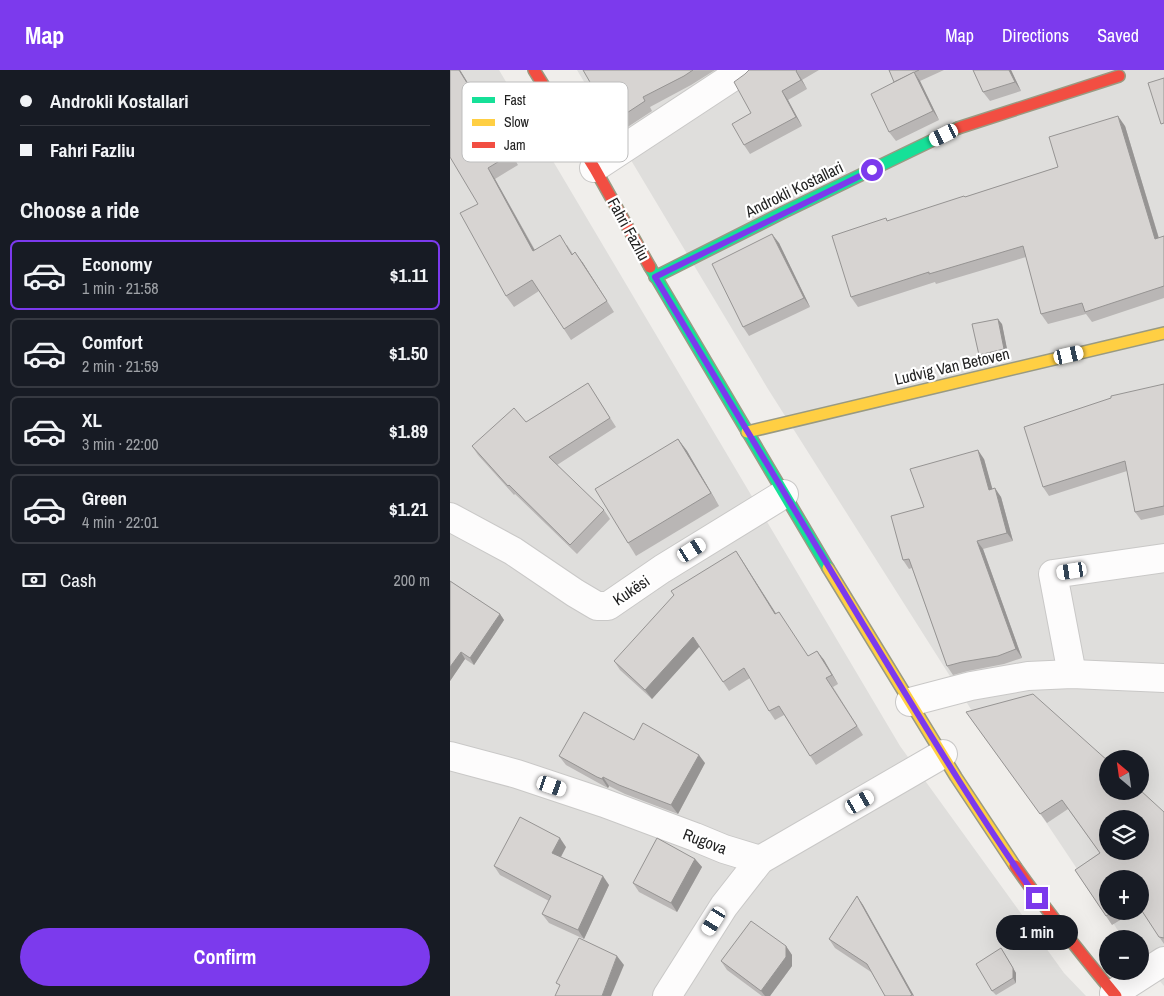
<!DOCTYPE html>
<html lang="en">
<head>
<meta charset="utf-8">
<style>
  :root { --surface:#171b24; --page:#20242c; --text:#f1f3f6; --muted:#9ea1a6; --line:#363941; --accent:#7c3aed }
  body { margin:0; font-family:"Archivo Narrow",sans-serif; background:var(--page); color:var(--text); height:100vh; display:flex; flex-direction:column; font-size:19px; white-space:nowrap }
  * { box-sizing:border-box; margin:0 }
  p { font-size:16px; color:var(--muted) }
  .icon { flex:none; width:28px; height:28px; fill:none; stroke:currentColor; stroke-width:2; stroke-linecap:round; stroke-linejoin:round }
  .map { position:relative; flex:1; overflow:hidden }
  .details { display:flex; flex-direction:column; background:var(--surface); width:450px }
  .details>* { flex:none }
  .banner { display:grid; align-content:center; height:110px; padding:0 20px; background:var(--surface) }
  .needle { width:32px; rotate:331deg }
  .buttons { position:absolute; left:649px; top:680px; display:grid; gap:10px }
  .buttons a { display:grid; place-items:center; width:50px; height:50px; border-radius:50%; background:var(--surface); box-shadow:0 5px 20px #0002; font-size:25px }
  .end { position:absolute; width:22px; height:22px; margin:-11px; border:6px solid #7c3aed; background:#fff; box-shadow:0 0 0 2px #fff }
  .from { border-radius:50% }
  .bubble { position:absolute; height:35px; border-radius:18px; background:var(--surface); box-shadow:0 5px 20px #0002; font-size:16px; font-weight:700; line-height:35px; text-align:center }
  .car { position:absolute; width:15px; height:30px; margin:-15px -8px; border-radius:6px; box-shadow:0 0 4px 1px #0007; background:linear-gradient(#fff 24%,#345 0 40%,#fff 0 76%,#345 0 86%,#fff 0) }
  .banner b { display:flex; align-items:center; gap:18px; height:48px; font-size:19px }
  .banner b+b { border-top:1px solid var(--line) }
  .banner i { width:12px; height:12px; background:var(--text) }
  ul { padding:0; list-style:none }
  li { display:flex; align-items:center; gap:15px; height:70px; margin:0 10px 8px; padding:0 10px; border:2px solid var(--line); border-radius:8px }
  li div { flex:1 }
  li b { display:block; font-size:19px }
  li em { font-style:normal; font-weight:700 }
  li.selected { border-color:var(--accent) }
  li>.icon { width:45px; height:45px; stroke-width:1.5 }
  h2 { padding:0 20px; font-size:22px; line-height:60px }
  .pay { display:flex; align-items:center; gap:12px; height:55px; padding:0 20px; font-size:19px }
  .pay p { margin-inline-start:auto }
  .cta { display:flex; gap:10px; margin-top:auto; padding:10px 20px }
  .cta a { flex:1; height:58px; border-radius:30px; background:var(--accent); color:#fff; font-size:20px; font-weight:700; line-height:58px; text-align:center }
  header { display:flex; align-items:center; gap:30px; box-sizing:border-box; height:70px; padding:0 25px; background:var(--accent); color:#fff }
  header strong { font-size:24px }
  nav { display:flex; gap:28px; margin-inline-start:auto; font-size:18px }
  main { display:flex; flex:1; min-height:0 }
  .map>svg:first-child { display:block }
</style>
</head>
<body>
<header>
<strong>Map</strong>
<nav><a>Map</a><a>Directions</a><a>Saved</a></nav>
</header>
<main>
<section class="details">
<div class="banner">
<b><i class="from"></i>Androkli Kostallari</b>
<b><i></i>Fahri Fazliu</b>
</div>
<h2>Choose a ride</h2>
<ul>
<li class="selected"><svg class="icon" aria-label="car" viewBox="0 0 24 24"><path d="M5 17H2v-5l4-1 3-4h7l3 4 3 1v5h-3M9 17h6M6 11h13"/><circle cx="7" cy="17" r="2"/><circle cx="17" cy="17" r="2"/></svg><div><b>Economy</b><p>1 min · 21:58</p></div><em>$1.11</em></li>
<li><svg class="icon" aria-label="car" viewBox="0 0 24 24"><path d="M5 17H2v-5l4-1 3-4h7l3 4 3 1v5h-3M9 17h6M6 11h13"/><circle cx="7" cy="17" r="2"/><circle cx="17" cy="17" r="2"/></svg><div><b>Comfort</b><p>2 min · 21:59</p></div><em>$1.50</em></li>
<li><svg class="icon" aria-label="car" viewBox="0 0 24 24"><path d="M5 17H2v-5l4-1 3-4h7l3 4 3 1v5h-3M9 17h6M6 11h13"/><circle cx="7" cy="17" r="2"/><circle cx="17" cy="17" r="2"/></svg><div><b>XL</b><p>3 min · 22:00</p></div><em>$1.89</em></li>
<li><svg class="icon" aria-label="car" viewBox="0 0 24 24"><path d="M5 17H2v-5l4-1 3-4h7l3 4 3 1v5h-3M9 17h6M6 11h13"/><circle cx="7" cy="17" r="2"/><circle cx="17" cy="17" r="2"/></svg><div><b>Green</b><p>4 min · 22:01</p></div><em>$1.21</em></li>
</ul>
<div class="pay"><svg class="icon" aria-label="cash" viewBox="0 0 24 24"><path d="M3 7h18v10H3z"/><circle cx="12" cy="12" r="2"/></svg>Cash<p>200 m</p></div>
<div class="cta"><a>Confirm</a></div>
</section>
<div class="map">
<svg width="714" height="926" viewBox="0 0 714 926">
  <rect width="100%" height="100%" fill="#f0eeeb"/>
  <g fill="#dfdedc" fill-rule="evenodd">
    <path d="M0,0H49L450,676L614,903L636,926H0Z"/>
    <path d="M127,0H714V916L690,888V869H674L671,865L524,644L318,319ZM658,689H690V721H658ZM658,749H690V781H658ZM658,809H690V841H658Z"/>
  </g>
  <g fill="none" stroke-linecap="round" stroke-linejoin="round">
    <g stroke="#c9c8c7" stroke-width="30">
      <g id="street">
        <path d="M144,98L293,0"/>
        <path d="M0,447L63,481L125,523L147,536H158L212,499L334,424"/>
        <path d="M622,604L603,504L714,488"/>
        <path d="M460,632L521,616L578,606L622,604L714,608"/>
        <path d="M0,686L67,704L154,733L245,767L274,779L310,790"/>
        <path d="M664,923L714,891"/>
        <path d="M217,926L274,836L310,790L493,684"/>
      </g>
    </g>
    <g stroke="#999a82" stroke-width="14">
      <g id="fast">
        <path d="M200,197L378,498"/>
        <path d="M205,207L332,143L508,58"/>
      </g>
    </g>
    <g stroke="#999a82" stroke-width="14">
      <g id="slow">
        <path d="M297,362L714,263"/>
        <path d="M378,498L506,707L565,796"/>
      </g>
    </g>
    <g stroke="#999a82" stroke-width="14">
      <g id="jam">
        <path d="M84,0L145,99L200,197"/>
        <path d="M508,58L669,6"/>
        <path d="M565,796C597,841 631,884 666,926"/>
      </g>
    </g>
    <use href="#street" stroke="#fdfcfc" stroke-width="28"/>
    <use href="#fast" stroke="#16e098" stroke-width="11"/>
    <use href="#slow" stroke="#ffcf43" stroke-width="11"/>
    <use href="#jam" stroke="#f24e42" stroke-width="11"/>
  </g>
  <g fill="#b9b6b5">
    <path d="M10,0L68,95L45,109L85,180L117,175L123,184L133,193L164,242L121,270L89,221L64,237L56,226L28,134Z"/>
    <path d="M133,0H265L241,15L200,37L202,41L170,62L163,52Z"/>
    <path d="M299,0H369L352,10L357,19L338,30L352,56L300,84L294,75L301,43L295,4Z"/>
    <path d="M439,0H494L470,11L489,50L446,71L439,62L445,12Z"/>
    <path d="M523,0H561L571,21L540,31L533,22Z"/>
    <path d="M675,56L709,168L714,166V228L642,252L636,244L598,254L591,244L576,187L486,214L485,212L408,237L401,227L515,127L608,97Z"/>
    <path d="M329,173L360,237L299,266L293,257Z"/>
    <path d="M552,254L558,284L532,290L529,285Z"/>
    <path d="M138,313L166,357L107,395L154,440L160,449L127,484L65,424L64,425L28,385L22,376L76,352Z"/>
    <path d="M714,314V445L691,450L685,442L677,401L599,426L593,417Z"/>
    <path d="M228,369L237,381L269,436L186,486L178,473Z"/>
    <path d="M534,389L542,419L551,427L563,471L533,479L572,588L554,594L518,601L503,605L497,596L462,498L459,499L453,490L474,437Z"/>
    <path d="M286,481L326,544L358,586L367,581L374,590L388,614L383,617L413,665L366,695L334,645L325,650L319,641L300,608L279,621L249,576L202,629L170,600L164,591Z"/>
    <path d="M0,511L50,544L54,550L24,595L15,589L0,611Z"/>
    <path d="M516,642L714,742V874L690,838V809L658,841H685L662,855L625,800L650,783L618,739L597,753Z"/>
    <path d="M184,670L255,693L228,744L175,724L159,716L158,718L154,716L116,695L109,686Z"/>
    <path d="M116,777L111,787L159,815L134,869L99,853L92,844L99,831L50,805L44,796Z"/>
    <path d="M245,789L252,797L227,842L189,822L183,813Z"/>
    <path d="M407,826L413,835L464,926H435L421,902L385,878L379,869Z"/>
    <path d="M336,876L342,885V896L320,926H312L277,900L271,891Z"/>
    <path d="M554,883L566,903V913L546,925L542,921Z"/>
  </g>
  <g fill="#969493">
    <path d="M9,0H10L68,95L61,84Z"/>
    <path d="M559,0H561L571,21L565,12Z"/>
    <path d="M346,1L352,10L357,19L351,10Z"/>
    <path d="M464,2L470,11L489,50L483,41Z"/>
    <path d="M332,21L338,30L352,56L346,47Z"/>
    <path d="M668,46L675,56L712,179L705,169Z"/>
    <path d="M38,98L45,109L91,192L83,181Z"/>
    <path d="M322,164L329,173L360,237L354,228Z"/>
    <path d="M125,182L133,193L164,242L157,231Z"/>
    <path d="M548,249L552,254L558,284L554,279Z"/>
    <path d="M228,369L237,381L269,436L261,423Z"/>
    <path d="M528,380L534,389L545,428L539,420Z"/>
    <path d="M545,418L551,427L563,471L557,463Z"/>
    <path d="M527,471L533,479L572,588L566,579Z"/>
    <path d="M286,481L292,490L332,553L325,544Z"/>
    <path d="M50,544L54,550L24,595L20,588Z"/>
    <path d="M243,567L250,576L202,629L195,620Z"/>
    <path d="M367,581L374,590L388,614L382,605Z"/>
    <path d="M11,582L15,589L0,611V597Z"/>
    <path d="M249,685L255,693L228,744L221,735Z"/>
    <path d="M153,707L159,716L158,718L152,709Z"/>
    <path d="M110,768L116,777L108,792L102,783Z"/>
    <path d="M245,789L252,797L227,842L221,833Z"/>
    <path d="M153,806L159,815L134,869L128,860Z"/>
    <path d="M407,826L413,835L464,926L462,925Z"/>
    <path d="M336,876L342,885V896L320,926H315L311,921Z"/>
    <path d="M551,878L566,903V913L563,908Z"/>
    <path d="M167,886L174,895L161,926H152Z"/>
  </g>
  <g fill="#d7d4d2" stroke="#969493" fill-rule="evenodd">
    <path d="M0,0H9L61,84L38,98L83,181L110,165L122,185L125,182L157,231L114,259L82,210L56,226L10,143L28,134L0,87Z"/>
    <path d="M133,0H243L234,6L193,27L195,31L163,52Z"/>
    <path d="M299,0H347L346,1L351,10L332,21L346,47L294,75L282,54L301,43L284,12L295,4Z"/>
    <path d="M439,0H469L444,12Z"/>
    <path d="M523,0H559L565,12L533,22Z"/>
    <path d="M464,2L483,41L439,62L421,24Z"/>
    <path d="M714,8V53L711,54L698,13Z"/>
    <path d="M668,46L705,169L714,166V216L635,242L632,233L591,244L573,176L479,204V202L401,227L382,166L436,148L437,151L514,126L515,127L608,97L599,67Z"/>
    <path d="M322,164L354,228L293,257L262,194Z"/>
    <path d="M548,249L554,279L529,285L522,254Z"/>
    <path d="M138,313L160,348L99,387L154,440L120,475L59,415L58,416L22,376L64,338L76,352Z"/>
    <path d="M714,314V436L685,442L675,391L593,417L574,357L661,328V326Z"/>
    <path d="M228,369L261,423L178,473L145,419Z"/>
    <path d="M528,380L539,420L545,418L557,463L527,471L566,579L548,586L512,592L497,596L459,489L453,490L441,446L474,437L460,399Z"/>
    <path d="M286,481L325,544L329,542L358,586L367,581L382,605L376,608L407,656L360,686L329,636L319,641L294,598L273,612L243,567L195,620L164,591L224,525L221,521Z"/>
    <path d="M0,511L50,544L20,588L11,582L0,597Z"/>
    <path d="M583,624L658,691V721H690V720L714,742V868L709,867L690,838V809H658V841H664L656,846L625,800L650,783L612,730L590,744L516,642ZM658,749H690V781H658Z"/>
    <path d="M134,642L184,670L193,653L249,685L221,735L169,715L153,707L152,709L147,707L109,686Z"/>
    <path d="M70,747L110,768L102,783L153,806L128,860L92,844L101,826L44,796Z"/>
    <path d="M207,768L245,789L221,833L183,813Z"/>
    <path d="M407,826L462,925L460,926H435L417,894L379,869Z"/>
    <path d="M301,851L336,876V887L311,921L271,891Z"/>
    <path d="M129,868L167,886L152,926H105L110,915L106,913Z"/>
    <path d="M551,878L563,898V908L542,921L526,894Z"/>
  </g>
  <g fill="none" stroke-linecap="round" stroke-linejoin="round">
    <path stroke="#7c3aed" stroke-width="6" d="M422,100L205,207C274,322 343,438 413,554C469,646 524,739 587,828"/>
  </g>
  <g text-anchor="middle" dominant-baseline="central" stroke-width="4.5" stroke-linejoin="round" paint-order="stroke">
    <g font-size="16" fill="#222" stroke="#fff">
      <text transform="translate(344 119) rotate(-26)">Androkli Kostallari</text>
      <text transform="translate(179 159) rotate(61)">Fahri Fazliu</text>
      <text transform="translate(502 296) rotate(-13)">Ludvig Van Betoven</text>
      <text transform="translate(181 520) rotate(-34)">Kukësi</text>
      <text transform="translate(255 771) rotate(21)">Rugova</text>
    </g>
  </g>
  <rect x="12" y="12" width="166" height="80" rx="8" fill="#fff" stroke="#bdbdbd" stroke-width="1"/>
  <rect x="22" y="27" width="23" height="6" fill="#16e098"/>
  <rect x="22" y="49" width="23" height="7" fill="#ffcf43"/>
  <rect x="22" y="72" width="23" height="6" fill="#f24e42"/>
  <g font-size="14" fill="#222">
    <text x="54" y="35">Fast</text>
    <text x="54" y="57">Slow</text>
    <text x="54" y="80">Jam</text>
  </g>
</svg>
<div class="buttons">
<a><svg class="needle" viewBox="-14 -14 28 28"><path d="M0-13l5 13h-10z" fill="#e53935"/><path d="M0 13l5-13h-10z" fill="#9ea1a6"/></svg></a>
<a><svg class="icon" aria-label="layers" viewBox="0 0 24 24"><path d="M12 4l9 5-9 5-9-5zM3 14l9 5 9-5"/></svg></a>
<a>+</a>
<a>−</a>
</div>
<i class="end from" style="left:422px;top:100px"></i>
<i class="end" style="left:587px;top:828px"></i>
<div class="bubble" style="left:546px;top:845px;width:82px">1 min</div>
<i class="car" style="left:494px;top:65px;rotate:244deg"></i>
<i class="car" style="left:619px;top:285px;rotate:77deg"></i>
<i class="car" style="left:242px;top:480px;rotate:58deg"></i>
<i class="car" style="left:622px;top:501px;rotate:261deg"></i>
<i class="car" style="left:102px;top:716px;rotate:109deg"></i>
<i class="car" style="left:410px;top:732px;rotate:60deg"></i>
<i class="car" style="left:264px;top:851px;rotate:212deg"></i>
</div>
</main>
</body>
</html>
